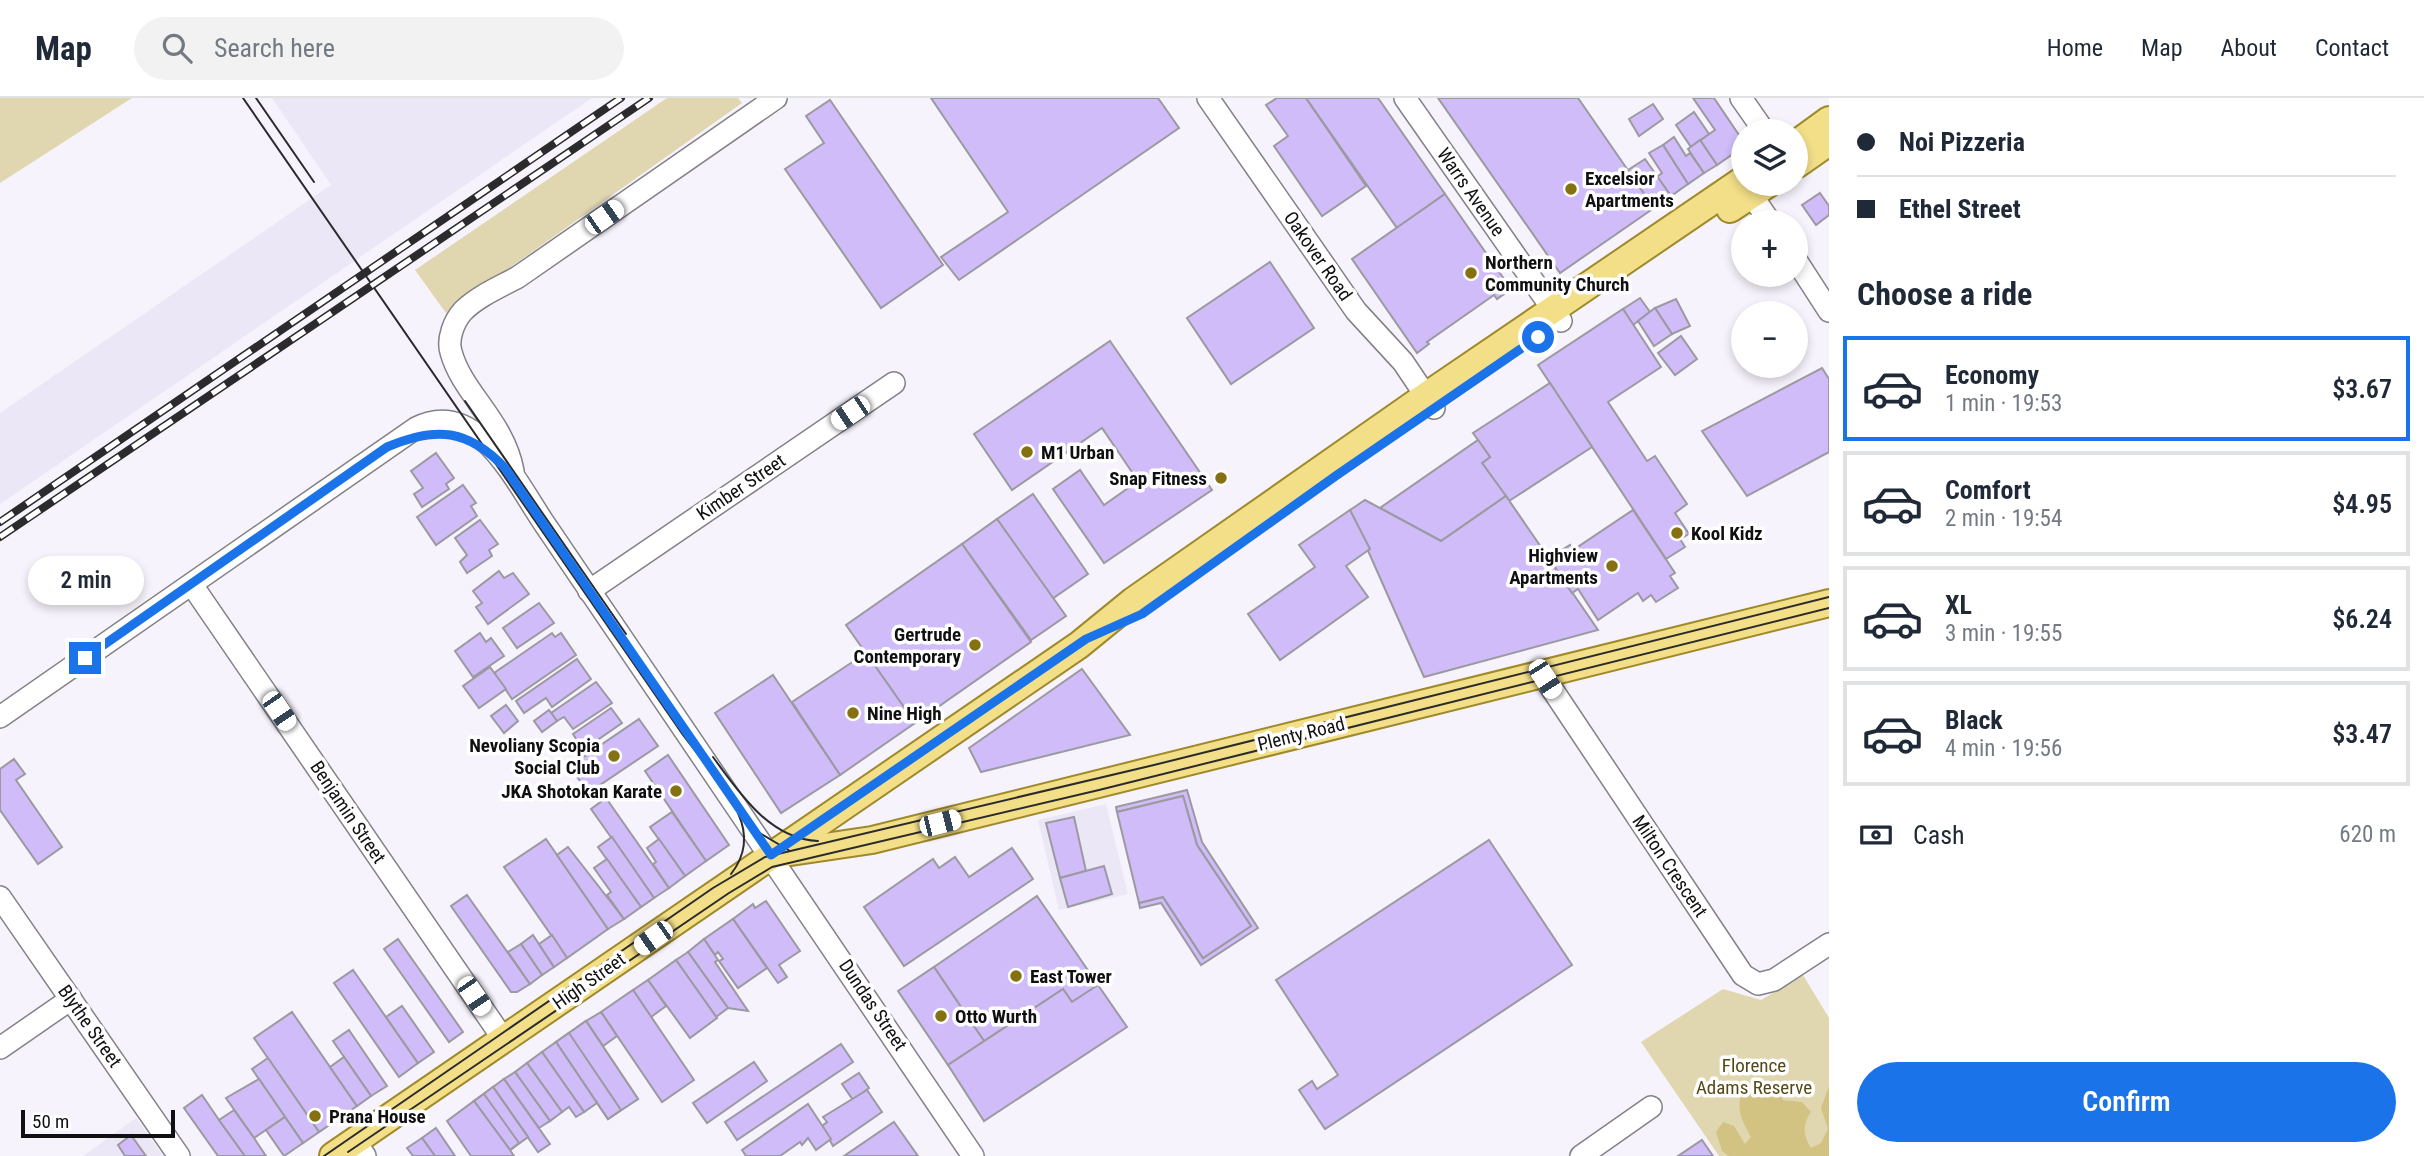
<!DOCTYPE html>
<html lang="en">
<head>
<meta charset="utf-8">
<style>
  :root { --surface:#fff; --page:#f2f2f3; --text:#1f2937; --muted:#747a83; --line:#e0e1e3; --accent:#1a73e8 }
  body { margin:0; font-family:"Roboto Condensed",sans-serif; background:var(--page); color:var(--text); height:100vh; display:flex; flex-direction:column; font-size:26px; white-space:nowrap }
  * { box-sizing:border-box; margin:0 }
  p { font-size:23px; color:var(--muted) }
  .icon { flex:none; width:38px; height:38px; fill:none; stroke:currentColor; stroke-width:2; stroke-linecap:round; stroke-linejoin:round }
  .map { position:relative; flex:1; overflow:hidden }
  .drawer { display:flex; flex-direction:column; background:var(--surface); width:595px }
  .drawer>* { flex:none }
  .top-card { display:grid; align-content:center; height:154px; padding:0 28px; background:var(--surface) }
  .buttons { position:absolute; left:1731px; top:21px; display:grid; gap:14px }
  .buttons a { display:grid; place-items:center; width:77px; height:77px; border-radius:50%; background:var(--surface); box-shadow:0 4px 10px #0003; font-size:35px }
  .scale { position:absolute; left:21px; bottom:18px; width:154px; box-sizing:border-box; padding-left:7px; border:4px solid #101012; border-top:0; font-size:19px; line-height:24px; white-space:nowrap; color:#101012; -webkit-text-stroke:5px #fff; paint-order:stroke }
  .end { position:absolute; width:32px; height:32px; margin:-16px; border:9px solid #1a73e8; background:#fff; box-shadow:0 0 0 4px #fff }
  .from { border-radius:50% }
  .bubble { position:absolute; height:49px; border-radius:24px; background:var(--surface); box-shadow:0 4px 10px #0003; font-size:23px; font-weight:600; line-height:49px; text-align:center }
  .car { position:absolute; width:21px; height:42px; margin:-21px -10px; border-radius:9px; box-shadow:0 0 5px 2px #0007; background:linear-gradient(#fff 24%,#345 0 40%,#fff 0 76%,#345 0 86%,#fff 0) }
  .top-card b { display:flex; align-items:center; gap:24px; height:66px; font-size:26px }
  .top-card b+b { border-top:2px solid var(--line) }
  .top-card i { width:18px; height:18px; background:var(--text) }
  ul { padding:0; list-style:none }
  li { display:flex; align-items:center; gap:21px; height:105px; margin:0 14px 10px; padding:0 14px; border:4px solid var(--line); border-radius:0px }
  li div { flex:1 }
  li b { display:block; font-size:26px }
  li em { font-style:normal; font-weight:600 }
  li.current { border-color:var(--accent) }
  li>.icon { width:63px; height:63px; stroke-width:1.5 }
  h2 { padding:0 28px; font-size:32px; line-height:84px }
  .pay { display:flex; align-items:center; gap:18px; height:77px; padding:0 28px; font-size:26px }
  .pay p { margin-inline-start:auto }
  .action { display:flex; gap:14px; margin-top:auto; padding:14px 28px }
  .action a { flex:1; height:80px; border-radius:42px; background:var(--accent); color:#fff; font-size:28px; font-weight:600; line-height:80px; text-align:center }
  header { display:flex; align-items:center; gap:42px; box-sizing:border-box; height:98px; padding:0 35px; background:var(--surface); border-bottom:2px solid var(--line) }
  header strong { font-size:33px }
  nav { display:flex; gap:38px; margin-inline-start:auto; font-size:24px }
  .search { width:490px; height:63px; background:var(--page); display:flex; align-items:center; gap:18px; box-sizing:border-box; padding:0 24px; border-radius:38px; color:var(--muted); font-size:26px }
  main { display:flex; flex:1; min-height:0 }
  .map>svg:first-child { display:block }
</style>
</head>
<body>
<header>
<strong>Map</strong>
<div class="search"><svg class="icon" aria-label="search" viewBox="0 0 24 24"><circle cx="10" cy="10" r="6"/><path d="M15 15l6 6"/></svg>Search here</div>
<nav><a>Home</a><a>Map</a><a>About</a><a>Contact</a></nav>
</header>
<main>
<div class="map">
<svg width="1829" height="1058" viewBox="0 0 1829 1058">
  <rect width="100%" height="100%" fill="#f6f3fc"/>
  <g fill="#ebe7f7">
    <path d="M272,0H592L0,406V315L331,87Z"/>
    <path d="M1106,706L1128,796L1059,812L1038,722Z"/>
    <path d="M136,1020L163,1058H83Z"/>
  </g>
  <g fill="#e0d7b0">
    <path d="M0,0H132L0,85Z"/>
    <path d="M667,0H738L742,5L446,215L415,172Z"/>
    <path d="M1803,877L1829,920V1058H1719L1641,944L1723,891L1761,902Z"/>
  </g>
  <path fill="#d2c383" d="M1758,987L1776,989L1783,1002L1802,1004L1811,1014C1802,1027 1803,1037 1811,1050L1821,1045L1828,1031L1821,1010L1829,988V1058H1729L1722,1053L1716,1034L1723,1024L1734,1028L1745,1046L1751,1039C1742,1022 1734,1010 1744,991Z"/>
  <g fill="#cfbcf8" stroke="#9c99a1" stroke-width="2">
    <path d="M931,0H1158L1179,30L959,182L941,159L1008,114Z"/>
    <path d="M1277,0H1306L1366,88L1322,118L1274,48L1288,38L1266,7Z"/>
    <path d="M1306,0H1378L1445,96L1397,130Z"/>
    <path d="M1438,0H1578L1654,110L1560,175Z"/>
    <path d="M1693,0H1714L1743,43L1740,51L1717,67L1700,42L1715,32Z"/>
    <path d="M830,2L943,167L881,210L785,71L824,45L806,18Z"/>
    <path d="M1653,6L1663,21L1639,38L1629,21Z"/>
    <path d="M1694,14L1709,36L1691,49L1676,27Z"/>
    <path d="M1674,39L1686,58L1690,55L1704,75L1688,86L1663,47Z"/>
    <path d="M1700,42L1717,67L1704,75L1688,51Z"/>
    <path d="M1663,47L1688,86L1671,98L1657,79L1662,75L1649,55Z"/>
    <path d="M1645,61L1671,98L1654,110L1628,72Z"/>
    <path d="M1820,95L1829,108V117L1816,127L1802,107Z"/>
    <path d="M1445,96L1511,191L1497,201L1494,197L1427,244L1429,246L1417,255L1352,161Z"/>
    <path d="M1270,164L1314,230L1231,286L1187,220Z"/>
    <path d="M1640,200L1650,214L1633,227L1623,211Z"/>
    <path d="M1676,201L1690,228L1672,236L1655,210Z"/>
    <path d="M1655,210L1672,236L1654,248L1638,223Z"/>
    <path d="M1623,211L1661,269L1608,304L1647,363L1655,358L1687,406L1675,415L1689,436L1680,441L1685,449L1666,461L1538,267Z"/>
    <path d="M1681,238L1697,261L1675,277L1658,255Z"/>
    <path d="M1110,243L1212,392L1104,465L1053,391L1080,372L1104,407L1138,383L1102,330L1012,392L974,336Z"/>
    <path d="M1822,270L1829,281V354L1747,398L1702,333Z"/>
    <path d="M1550,285L1592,349L1509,403L1482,365L1490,359L1473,335Z"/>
    <path d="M1478,342L1490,359L1482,365L1506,398L1441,443L1380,410Z"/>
    <path d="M436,355L454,380L446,386L449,391L422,409L414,396L423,390L411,373Z"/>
    <path d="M463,387L476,405L471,408L477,418L436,447L417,419Z"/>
    <path d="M1033,396L1088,476L1052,501L997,421Z"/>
    <path d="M1506,398L1598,532L1424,579L1350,412L1365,402L1441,443Z"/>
    <path d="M1350,412L1370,451L1346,468L1368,499L1280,562L1248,516L1315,469L1299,447Z"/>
    <path d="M1633,412L1675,475L1670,478L1678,490L1656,504L1651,497L1643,503L1638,495L1598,522L1578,491L1572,495L1549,460L1570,447L1573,452Z"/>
    <path d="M997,421L1066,518L1031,542L962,446Z"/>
    <path d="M480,422L498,446L489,452L492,458L467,475L460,464L467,457L455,440Z"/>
    <path d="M962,446L1031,544L915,625L846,527Z"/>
    <path d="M499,473L504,480L513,475L529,496L488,526L476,509L482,505L473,493Z"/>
    <path d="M539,505L554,525L517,550L503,530Z"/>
    <path d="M480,535L486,544L491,540L504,558L473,579L455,553Z"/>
    <path d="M552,535L555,539L561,535L576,557L512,601L494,575Z"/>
    <path d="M866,555L915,625L840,677L792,604Z"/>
    <path d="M577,561L591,581L552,609L546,600L524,615L516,603Z"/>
    <path d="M490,569L506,591L479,610L463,588Z"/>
    <path d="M1082,571L1130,637L981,674L969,650Z"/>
    <path d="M773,577L840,677L781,715L715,615Z"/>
    <path d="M596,584L612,605L573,631L564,619L557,623L551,615Z"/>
    <path d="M506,607L518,623L504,635L491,618Z"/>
    <path d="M611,610L622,625L583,652L573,636Z"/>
    <path d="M549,612L557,623L542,634L534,623Z"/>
    <path d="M639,621L658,648L588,695L570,668Z"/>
    <path d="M668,657L729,747L706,763L645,673Z"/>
    <path d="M14,661L25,676L16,682L62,749L38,766L0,712V671Z"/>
    <path d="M1187,692L1202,744L1258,830L1201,867L1161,805L1140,810L1139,805L1163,799L1203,860L1251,828L1197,747L1183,698L1117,714L1116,709Z"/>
    <path d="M1183,698L1197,747L1251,828L1203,860L1163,799L1139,805L1117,714Z"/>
    <path d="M606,700L669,790L654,800L591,711Z"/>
    <path d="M672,714L706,763L685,778L650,729Z"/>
    <path d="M1074,719L1086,773L1060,780L1046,725Z"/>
    <path d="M612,739L654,800L641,809L598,749Z"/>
    <path d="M546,741L608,831L567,860L504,769Z"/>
    <path d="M659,741L685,778L669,790L653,766L656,764L647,750Z"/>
    <path d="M1489,742L1572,867L1325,1031L1299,992L1312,983L1317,991L1338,977L1276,882Z"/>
    <path d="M568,749L624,821L608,831L557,757Z"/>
    <path d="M1012,750L1033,781L904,868L864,809L933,761L939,770L955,759L969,779Z"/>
    <path d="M607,761L641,809L624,821L607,797L611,794L594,770Z"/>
    <path d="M1104,768L1112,796L1068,809L1060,780Z"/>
    <path d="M467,797L530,886L517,894H511L451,808Z"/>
    <path d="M1037,798L1098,887L1072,904L1063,891L984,943L934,869Z"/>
    <path d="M766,803L800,853L779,867L787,879L778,885L733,821L753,806L755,810Z"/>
    <path d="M733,821L767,870L738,890L719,863L723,861L718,854L715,857L704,841Z"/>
    <path d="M533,837L554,869L542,877L521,846Z"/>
    <path d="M552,837L567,860L554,869L539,846Z"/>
    <path d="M398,841L463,934L449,944L384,851Z"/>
    <path d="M704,841L718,862L715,864L748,913L728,910L688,854Z"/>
    <path d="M521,846L542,877L530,886L508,854Z"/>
    <path d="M688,854L728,910L716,919L676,862Z"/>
    <path d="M676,862L717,920L690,940L648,882Z"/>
    <path d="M934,869L984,943L948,967L898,893Z"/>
    <path d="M353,872L418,965L399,979L334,885Z"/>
    <path d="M648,882L666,908L651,919L633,892Z"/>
    <path d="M1098,887L1127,929L984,1023L948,967L1063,891L1072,904Z"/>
    <path d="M633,892L694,982L662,1004L601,914Z"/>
    <path d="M402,908L434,954L418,965L386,919Z"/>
    <path d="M292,914L357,1008L319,1034L254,940Z"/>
    <path d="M601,914L617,938L603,948L586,923Z"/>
    <path d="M586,923L638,1001L621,1012L569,935Z"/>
    <path d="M586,923L638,1001L608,1021L556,944Z"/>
    <path d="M349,932L387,988L371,998L333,943Z"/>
    <path d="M569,935L621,1012L608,1021L556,944Z"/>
    <path d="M556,944L597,1005L584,1014L542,954Z"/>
    <path d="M841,946L853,964L737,1042L725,1024Z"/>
    <path d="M542,954L584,1014L576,1019L569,1009L562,1014L527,965Z"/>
    <path d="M344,959L371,998L357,1008L330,969Z"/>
    <path d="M268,960L319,1034L303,1045L252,971Z"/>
    <path d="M754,964L767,983L707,1025L693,1005Z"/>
    <path d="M527,965L562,1014L550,1023L515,974Z"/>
    <path d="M515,974L550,1023L539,1030L504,981Z"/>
    <path d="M859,975L869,990L853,1002L842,986Z"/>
    <path d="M259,981L285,1019L254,1040L226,1000Z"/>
    <path d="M504,981L550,1046L538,1054L493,989Z"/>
    <path d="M493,989L528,1039L519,1045L484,996Z"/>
    <path d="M493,989L528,1039L510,1052L474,1003Z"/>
    <path d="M867,992L882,1014L833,1048L822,1028L827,1024L823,1019Z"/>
    <path d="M484,996L519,1045L510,1052L474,1003Z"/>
    <path d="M202,997L219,1022L245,1058H218L184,1010Z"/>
    <path d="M474,1003L510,1052L514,1058H471L447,1023Z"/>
    <path d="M808,1006L831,1041L816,1052L808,1040L802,1047L800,1044L780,1058H746L742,1052Z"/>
    <path d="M234,1012L254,1040L266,1058H245L219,1022Z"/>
    <path d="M285,1019L303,1045L284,1058L266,1032Z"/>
    <path d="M894,1024L918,1058H844Z"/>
    <path d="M436,1030L455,1058H435L422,1040Z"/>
    <path d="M131,1037L146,1058H125L118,1047Z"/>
    <path d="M422,1040L435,1058H413L407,1050Z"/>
    <path d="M1702,1042L1713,1058H1678Z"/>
  </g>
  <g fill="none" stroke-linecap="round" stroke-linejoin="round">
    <g stroke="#838088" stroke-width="24">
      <g id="minor">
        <path d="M1208,0L1356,213L1403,264L1434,310"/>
        <path d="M1405,0L1561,223"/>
        <path d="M1741,0L1764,33"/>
        <path d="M1744,86L1770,124"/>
        <path d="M1796,162L1829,213"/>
        <path d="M513,373C504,323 462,295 451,254C447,241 454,223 463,213C478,198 500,189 518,179L776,0"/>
        <path d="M192,487L504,942"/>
        <path d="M589,493L894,285"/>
        <path d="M1542,576L1743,877L1758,886L1774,882L1829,846"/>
        <path d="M0,619L416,330C479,298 518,389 548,431L973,1058"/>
        <path d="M0,799L179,1058"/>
        <path d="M0,950L71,901"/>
        <path d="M355,1043L365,1058"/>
        <path d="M1581,1058L1651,1009"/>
      </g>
    </g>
    <g stroke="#9e892b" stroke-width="30">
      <g id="major">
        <path d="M1796,46L1829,22"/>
        <path d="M1796,67L1829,44"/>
        <path d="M1730,111L1768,86"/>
        <path d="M777,756L872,742L1829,505"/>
        <path d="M333,1058L1079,547L1133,503L1426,298L1743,82"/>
      </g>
    </g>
    <use href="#minor" stroke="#fff" stroke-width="21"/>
    <use href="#major" stroke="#f3df88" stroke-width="26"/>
    <g stroke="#2b2b2e" stroke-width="2">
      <path d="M243,0L683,637L758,734L790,753"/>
      <path d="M256,0L314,84"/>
      <path d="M465,303L626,536"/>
      <path d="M713,659C739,694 769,741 818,743"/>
      <path d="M731,776C746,757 748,737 738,715"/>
      <path d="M348,1054L729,795L772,769L1099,692L1829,510"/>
      <path d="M324,1058L713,790L765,759L1154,667L1829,499"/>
    </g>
    <g stroke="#2b2b2e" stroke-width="8">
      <g id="rail">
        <path d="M0,424L621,0"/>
        <path d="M0,439L649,0"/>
      </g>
    </g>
    <use href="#rail" stroke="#fff" stroke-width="5" stroke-dasharray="16" stroke-linecap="butt"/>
  </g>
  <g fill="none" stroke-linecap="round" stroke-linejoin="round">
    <path stroke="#1a73e8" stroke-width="9" d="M85,560L387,349C436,328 468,331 505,370L771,757L1086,541L1142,516L1337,377L1538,239"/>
  </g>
  <g fill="#857112" stroke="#fff" stroke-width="2.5">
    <circle cx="1571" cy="91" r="7"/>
    <circle cx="1471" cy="175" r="7"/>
    <circle cx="1027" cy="354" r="7"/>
    <circle cx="1221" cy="380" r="7"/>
    <circle cx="1677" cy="435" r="7"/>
    <circle cx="1612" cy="468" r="7"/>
    <circle cx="975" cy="547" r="7"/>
    <circle cx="853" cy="615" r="7"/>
    <circle cx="614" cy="658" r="7"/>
    <circle cx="676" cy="693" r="7"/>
    <circle cx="1016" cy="878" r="7"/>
    <circle cx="941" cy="918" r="7"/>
    <circle cx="315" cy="1018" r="7"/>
  </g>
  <g text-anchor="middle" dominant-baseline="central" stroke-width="7" stroke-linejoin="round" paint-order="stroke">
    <g font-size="19" font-weight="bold" fill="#101012" stroke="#fff" text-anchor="start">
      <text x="1585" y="80">Excelsior<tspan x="1585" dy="22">Apartments</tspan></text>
      <text x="1485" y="164">Northern<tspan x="1485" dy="22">Community Church</tspan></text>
      <text x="1041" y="354">M1 Urban</text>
      <text x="1207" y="380" text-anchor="end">Snap Fitness</text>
      <text x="1691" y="435">Kool Kidz</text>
      <text x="1598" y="457" text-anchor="end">Highview<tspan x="1598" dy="22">Apartments</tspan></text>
      <text x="961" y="536" text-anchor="end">Gertrude<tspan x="961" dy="22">Contemporary</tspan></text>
      <text x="867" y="615">Nine High</text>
      <text x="600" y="647" text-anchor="end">Nevoliany Scopia<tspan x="600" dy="22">Social Club</tspan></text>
      <text x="662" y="693" text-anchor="end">JKA Shotokan Karate</text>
      <text x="1030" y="878">East Tower</text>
      <text x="955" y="918">Otto Wurth</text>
      <text x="329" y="1018">Prana House</text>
    </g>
    <g font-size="19" fill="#101012" stroke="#fff">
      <text transform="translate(1471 94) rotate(55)">Warrs Avenue</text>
      <text transform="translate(1318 158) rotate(55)">Oakover Road</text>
      <text transform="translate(741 389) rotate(-34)">Kimber Street</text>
      <text transform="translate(1301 636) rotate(-14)">Plenty Road</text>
      <text transform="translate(348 714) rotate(56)">Benjamin Street</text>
      <text transform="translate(1670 768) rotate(56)">Milton Crescent</text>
      <text transform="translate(589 883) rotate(-35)">High Street</text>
      <text transform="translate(873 907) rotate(56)">Dundas Street</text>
      <text transform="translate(90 928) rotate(55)">Blythe Street</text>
    </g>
    <g font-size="19" fill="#544817" stroke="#fff">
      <text x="1754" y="967">Florence<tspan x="1754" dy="22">Adams Reserve</tspan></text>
    </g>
  </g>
</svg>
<div class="buttons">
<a><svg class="icon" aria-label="layers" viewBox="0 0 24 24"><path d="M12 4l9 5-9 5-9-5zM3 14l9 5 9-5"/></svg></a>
<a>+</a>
<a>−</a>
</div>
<div class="scale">50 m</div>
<i class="end from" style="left:1538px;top:239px"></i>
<i class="end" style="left:85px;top:560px"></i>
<div class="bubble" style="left:28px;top:458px;width:116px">2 min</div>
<i class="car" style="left:604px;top:119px;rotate:55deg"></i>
<i class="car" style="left:850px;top:315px;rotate:236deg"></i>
<i class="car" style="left:1545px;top:581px;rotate:147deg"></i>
<i class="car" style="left:279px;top:613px;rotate:146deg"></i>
<i class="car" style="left:940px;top:725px;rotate:76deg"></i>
<i class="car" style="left:653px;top:840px;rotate:235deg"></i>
<i class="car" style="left:474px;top:898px;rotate:146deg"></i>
</div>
<section class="drawer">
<div class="top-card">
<b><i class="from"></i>Noi Pizzeria</b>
<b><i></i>Ethel Street</b>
</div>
<h2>Choose a ride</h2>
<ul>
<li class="current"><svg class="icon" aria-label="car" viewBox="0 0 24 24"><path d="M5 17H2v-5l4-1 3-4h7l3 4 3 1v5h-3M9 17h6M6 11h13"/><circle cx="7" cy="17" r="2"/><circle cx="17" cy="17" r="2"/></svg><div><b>Economy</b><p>1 min · 19:53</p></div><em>$3.67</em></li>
<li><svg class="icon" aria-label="car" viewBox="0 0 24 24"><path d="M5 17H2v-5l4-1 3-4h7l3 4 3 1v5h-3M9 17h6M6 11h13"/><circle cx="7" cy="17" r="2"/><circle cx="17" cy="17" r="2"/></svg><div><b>Comfort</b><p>2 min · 19:54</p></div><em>$4.95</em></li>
<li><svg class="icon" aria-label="car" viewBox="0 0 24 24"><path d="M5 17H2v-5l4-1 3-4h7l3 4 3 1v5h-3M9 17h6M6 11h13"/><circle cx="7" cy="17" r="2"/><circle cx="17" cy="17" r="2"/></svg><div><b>XL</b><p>3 min · 19:55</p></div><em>$6.24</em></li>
<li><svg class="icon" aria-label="car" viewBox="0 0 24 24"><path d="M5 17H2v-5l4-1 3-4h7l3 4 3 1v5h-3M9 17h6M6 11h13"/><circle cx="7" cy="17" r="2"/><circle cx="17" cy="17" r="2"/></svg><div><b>Black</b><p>4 min · 19:56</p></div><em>$3.47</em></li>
</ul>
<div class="pay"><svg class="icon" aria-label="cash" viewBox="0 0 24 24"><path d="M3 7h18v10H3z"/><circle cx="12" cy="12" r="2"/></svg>Cash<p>620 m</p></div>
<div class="action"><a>Confirm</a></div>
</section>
</main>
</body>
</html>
